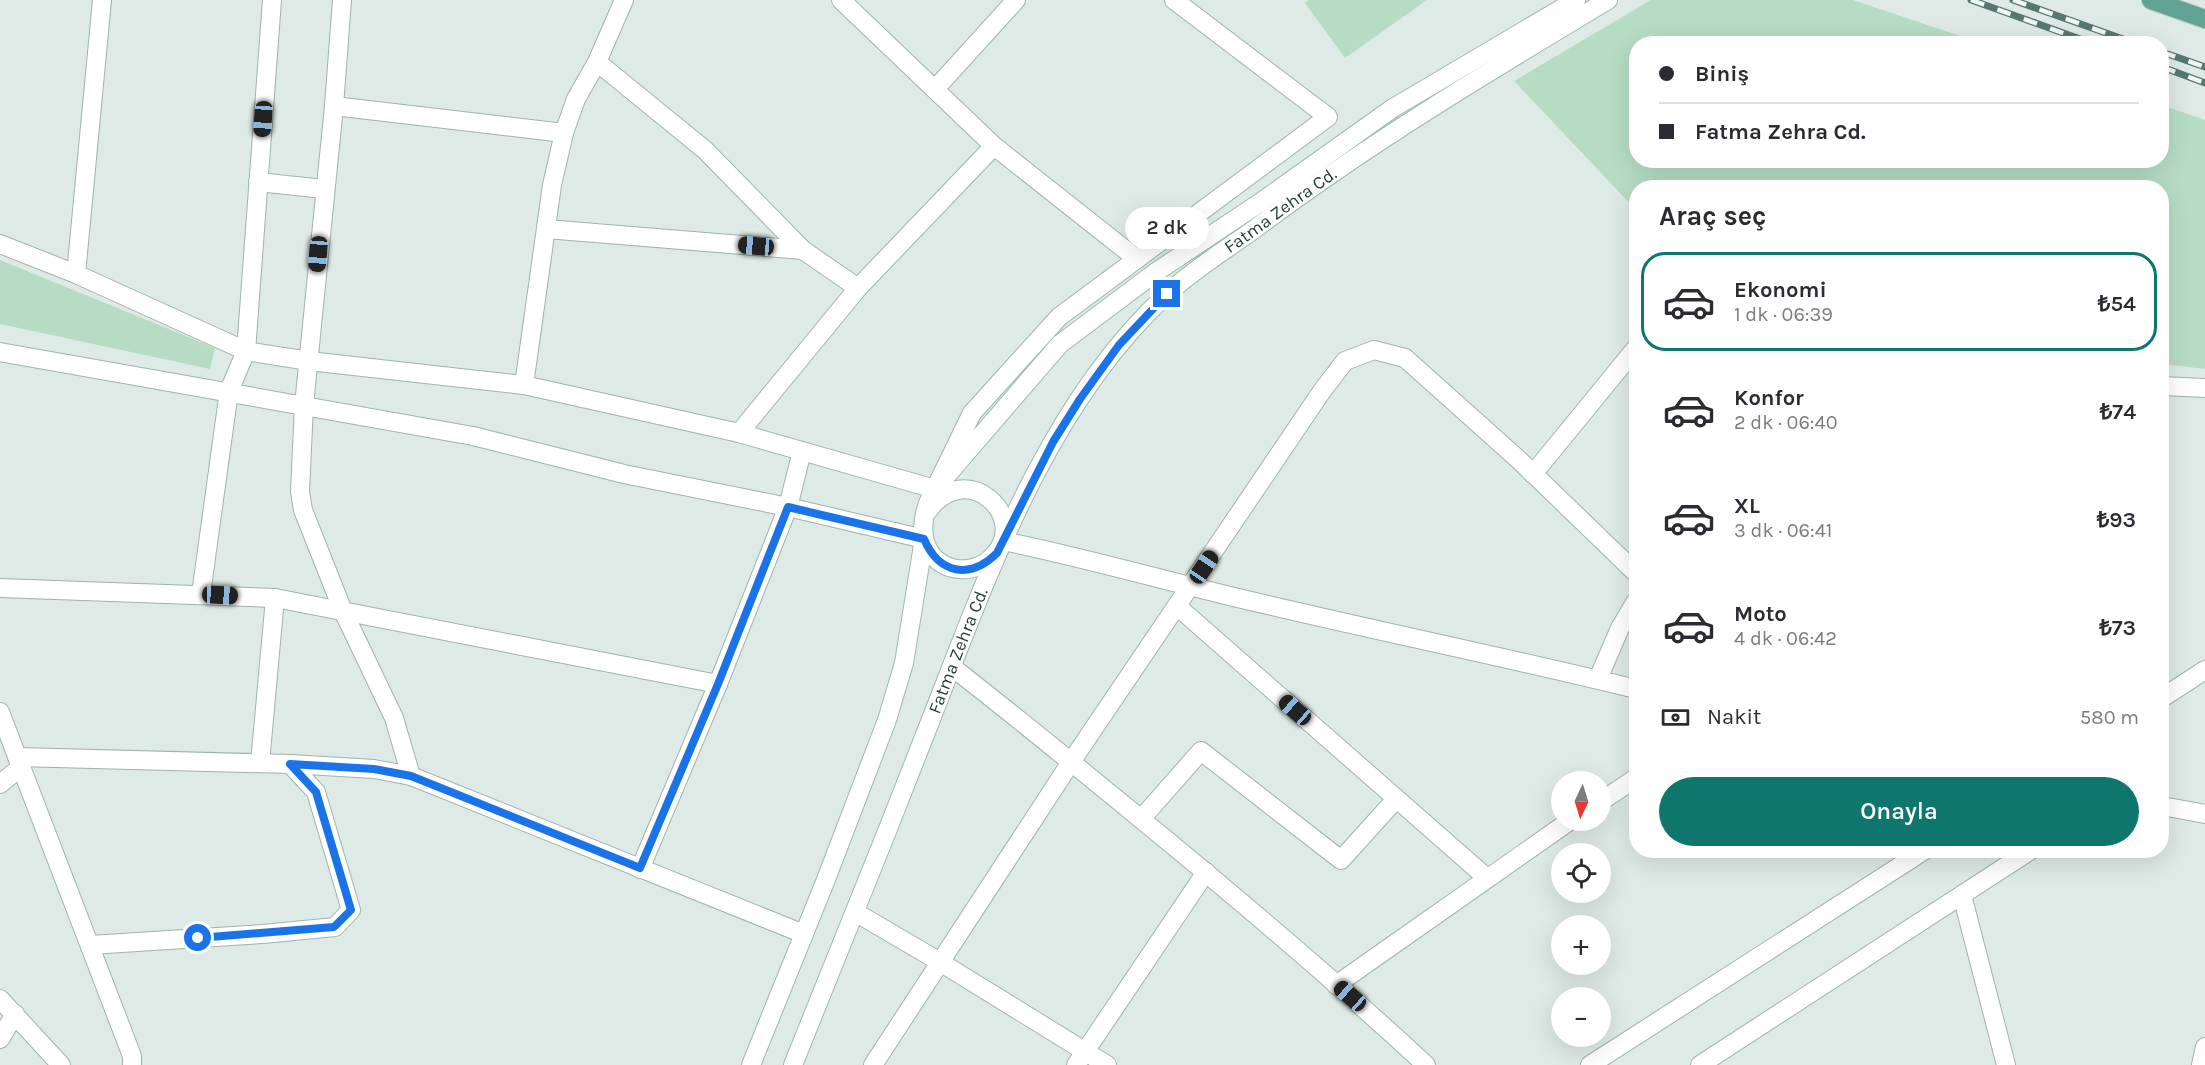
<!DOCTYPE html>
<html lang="tr">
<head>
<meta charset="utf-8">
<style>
  :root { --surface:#fff; --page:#f2f2f3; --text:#2b2b33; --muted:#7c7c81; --line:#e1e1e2; --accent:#0f766e }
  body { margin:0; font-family:Karla,sans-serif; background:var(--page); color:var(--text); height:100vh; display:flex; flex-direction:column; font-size:22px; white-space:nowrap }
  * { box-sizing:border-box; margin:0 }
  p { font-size:20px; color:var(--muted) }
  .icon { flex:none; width:33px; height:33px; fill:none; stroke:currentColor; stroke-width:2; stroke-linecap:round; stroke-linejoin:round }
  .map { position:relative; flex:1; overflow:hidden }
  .drawer { position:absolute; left:1629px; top:180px; width:540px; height:678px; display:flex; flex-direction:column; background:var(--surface); border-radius:24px; box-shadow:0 6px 24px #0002 }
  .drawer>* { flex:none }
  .guide { position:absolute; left:1629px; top:36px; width:540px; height:132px; border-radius:24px; box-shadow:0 6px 24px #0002; display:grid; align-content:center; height:132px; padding:0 30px; background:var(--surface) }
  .needle { width:39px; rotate:184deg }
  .fabs { position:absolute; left:1551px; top:771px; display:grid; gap:12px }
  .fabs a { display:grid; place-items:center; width:60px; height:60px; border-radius:50%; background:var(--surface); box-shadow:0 6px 24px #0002; font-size:30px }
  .end { position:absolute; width:27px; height:27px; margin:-14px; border:8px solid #1a73e8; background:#fff; box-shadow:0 0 0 3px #fff }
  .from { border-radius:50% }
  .bubble { position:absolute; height:42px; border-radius:21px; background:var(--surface); box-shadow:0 6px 24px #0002; font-size:20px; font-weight:600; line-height:42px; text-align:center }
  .car { position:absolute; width:18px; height:36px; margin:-18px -9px; border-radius:8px; box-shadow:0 0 4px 2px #0007; background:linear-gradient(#222 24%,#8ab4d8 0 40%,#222 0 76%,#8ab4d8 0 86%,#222 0) }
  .guide b { display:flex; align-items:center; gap:21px; height:57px; font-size:22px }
  .guide b+b { border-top:2px solid var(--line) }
  .guide i { width:15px; height:15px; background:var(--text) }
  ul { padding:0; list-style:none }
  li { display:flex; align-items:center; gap:18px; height:99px; margin:0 12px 9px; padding:0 18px; border:3px solid transparent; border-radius:24px }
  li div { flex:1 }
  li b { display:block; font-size:22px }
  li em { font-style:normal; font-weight:600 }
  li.current { border-color:var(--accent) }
  li>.icon { width:54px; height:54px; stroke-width:1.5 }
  h2 { padding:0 30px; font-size:27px; line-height:72px }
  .pay { display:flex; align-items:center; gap:15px; height:66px; padding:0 30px; font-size:22px }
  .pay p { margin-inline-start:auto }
  .button { display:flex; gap:12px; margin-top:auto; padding:12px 30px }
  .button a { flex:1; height:69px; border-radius:36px; background:var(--accent); color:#fff; font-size:24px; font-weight:600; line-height:69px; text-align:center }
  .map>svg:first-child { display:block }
</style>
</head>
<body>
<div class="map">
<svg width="2205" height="1065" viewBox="0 0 2205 1065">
  <rect width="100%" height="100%" fill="#deeae6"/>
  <g fill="#b6ddc4">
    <path d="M1309,0H1427L1345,58L1305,3Z"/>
    <path d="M1651,0H1853L1981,43L1636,44V160H2162V105L2205,120V369L2162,364V188H1636V210L1514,81Z"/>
    <path d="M0,260L215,348L210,369L0,324Z"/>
  </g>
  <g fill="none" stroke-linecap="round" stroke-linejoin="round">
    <g stroke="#a1b2ad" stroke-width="20">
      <g id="minor">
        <path d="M342,0L334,106L304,405L300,492L303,510L343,611L394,718L411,776"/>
        <path d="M841,0L994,146L1137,259"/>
        <path d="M597,62L705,150L803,250L858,288"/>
        <path d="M936,88L1016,0"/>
        <path d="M334,106L564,133"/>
        <path d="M258,182L324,189"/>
        <path d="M546,229L803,250"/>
        <path d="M0,244L76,274L246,351L309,361L524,385L739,433L935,489L972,413L1059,317L1328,117L1174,0"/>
        <path d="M76,274L102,0"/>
        <path d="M0,352L473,436L624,474L788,507L924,539"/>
        <path d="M524,385L552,185L564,133L576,99L597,62L624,0"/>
        <path d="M2162,386L2205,388"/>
        <path d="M739,433L858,288L994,146"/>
        <path d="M1533,474L1636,348"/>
        <path d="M1003,541C1092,559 1179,585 1268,605C1391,634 1514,659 1636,689"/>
        <path d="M0,588L275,598L718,684"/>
        <path d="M201,594L229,391L246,351L272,0"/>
        <path d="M1178,607L1487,878"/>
        <path d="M952,667C1014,715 1075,765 1136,815C1235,896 1332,978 1426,1065"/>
        <path d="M1598,679L1620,628L1636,601"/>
        <path d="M2162,698L2205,670"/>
        <path d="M0,712L132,1056V1065"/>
        <path d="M17,757L290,764L316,792L351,910L335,927L263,934L90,945"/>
        <path d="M260,763L275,598"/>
        <path d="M290,764L374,769L411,776L804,934"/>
        <path d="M0,784L21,767"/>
        <path d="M1600,802L1636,778"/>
        <path d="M2162,806L2205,814"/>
        <path d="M1141,819L1201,751L1341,860L1396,799"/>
        <path d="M640,869L718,684L788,507L802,451"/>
        <path d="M1962,895L2006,1065"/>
        <path d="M855,912L940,962L1107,1065"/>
        <path d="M1336,985L1571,820"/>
        <path d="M0,1039L15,1014"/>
        <path d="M873,1065L1071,762L1322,391L1345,361L1374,350L1405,358L1519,460L1636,573"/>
        <path d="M1076,1065L1206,872"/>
        <path d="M1590,1065L1925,850"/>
        <path d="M1700,1065L2031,850"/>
        <path d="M2201,1065L2205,1047"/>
      </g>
    </g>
    <g stroke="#a1b2ad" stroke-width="20">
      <path id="tertiary" d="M0,999L61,1065"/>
    </g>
    <g stroke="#9db7af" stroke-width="20">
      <g id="secondary">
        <path d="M927,512C966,456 1030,517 994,555C972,580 930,571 924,537C921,521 927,502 935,489L1060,344L1156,272L1261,202L1393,108L1576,0"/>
        <path d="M751,1065L825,882L887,720L904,663L924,539"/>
        <path id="s1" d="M793,1065C839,952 884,840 928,727C987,577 1045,407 1166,295C1191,271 1227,249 1256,228C1368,144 1488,72 1608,0"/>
      </g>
    </g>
    <g stroke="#bcc4c2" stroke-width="20">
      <path id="primary" d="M2151,0L2205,19"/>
    </g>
    <use href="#minor" stroke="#fff" stroke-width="18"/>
    <use href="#tertiary" stroke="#fff" stroke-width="18"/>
    <use href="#secondary" stroke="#fff" stroke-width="18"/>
    <use href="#primary" stroke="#61a296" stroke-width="18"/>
    <g stroke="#597771" stroke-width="7">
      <g id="rail">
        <path d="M1971,0L2094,44"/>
        <path d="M2013,0L2137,44"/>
        <path d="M2162,52L2205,67"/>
        <path d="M2162,67L2205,83"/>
      </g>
    </g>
    <use href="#rail" stroke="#eff7f4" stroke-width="4.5" stroke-dasharray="14" stroke-linecap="butt"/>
  </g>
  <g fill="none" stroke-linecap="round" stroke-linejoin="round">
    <path stroke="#1a73e8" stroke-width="8" d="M198,938L334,927L351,910L316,792L290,764L374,769L411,776L640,868L718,684L788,507L924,539C939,574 970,580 997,553L1053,442L1080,399L1119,345L1167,294"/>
  </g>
  <g text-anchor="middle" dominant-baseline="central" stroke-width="4.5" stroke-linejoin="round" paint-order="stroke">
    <g font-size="18" fill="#1f3b35" stroke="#eff7f4">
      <text stroke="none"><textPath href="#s1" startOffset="1004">Fatma Zehra Cd.</textPath></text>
      <text stroke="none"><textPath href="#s1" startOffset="446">Fatma Zehra Cd.</textPath></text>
    </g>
  </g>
</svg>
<div class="fabs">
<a><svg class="needle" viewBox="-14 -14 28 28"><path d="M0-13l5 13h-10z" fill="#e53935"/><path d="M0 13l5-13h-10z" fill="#7c7c81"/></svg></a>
<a><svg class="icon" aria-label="locate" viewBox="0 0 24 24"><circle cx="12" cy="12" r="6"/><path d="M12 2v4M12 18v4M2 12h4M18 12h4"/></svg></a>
<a>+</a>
<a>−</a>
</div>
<i class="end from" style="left:198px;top:938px"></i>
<i class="end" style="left:1167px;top:294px"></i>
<div class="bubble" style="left:1125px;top:207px;width:84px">2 dk</div>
<i class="car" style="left:263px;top:119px;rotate:184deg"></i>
<i class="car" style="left:756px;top:246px;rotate:275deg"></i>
<i class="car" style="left:318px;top:254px;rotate:185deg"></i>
<i class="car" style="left:1204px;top:567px;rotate:34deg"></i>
<i class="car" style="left:220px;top:595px;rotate:93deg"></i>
<i class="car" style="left:1295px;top:710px;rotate:311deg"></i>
<i class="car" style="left:1350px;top:996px;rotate:311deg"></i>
<div class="guide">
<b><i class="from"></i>Biniş</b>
<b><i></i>Fatma Zehra Cd.</b>
</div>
<section class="drawer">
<h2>Araç seç</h2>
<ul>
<li class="current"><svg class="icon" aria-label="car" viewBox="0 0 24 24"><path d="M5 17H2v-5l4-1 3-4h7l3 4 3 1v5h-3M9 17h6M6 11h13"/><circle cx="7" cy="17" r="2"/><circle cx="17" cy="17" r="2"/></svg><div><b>Ekonomi</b><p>1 dk · 06:39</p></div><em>₺54</em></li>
<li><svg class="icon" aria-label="car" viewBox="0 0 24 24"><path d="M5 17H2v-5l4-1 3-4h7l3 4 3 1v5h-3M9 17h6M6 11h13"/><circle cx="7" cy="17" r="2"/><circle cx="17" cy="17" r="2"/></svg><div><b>Konfor</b><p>2 dk · 06:40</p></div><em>₺74</em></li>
<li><svg class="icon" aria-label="car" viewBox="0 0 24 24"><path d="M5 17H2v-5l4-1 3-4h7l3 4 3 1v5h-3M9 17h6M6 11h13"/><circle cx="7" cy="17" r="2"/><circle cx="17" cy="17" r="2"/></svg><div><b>XL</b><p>3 dk · 06:41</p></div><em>₺93</em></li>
<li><svg class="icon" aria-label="car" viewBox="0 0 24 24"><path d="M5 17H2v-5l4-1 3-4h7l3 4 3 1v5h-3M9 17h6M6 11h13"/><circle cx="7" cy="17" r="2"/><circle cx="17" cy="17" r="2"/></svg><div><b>Moto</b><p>4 dk · 06:42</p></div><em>₺73</em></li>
</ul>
<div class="pay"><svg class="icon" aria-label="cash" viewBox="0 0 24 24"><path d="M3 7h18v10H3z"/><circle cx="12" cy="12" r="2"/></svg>Nakit<p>580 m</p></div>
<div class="button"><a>Onayla</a></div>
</section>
</div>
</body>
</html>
